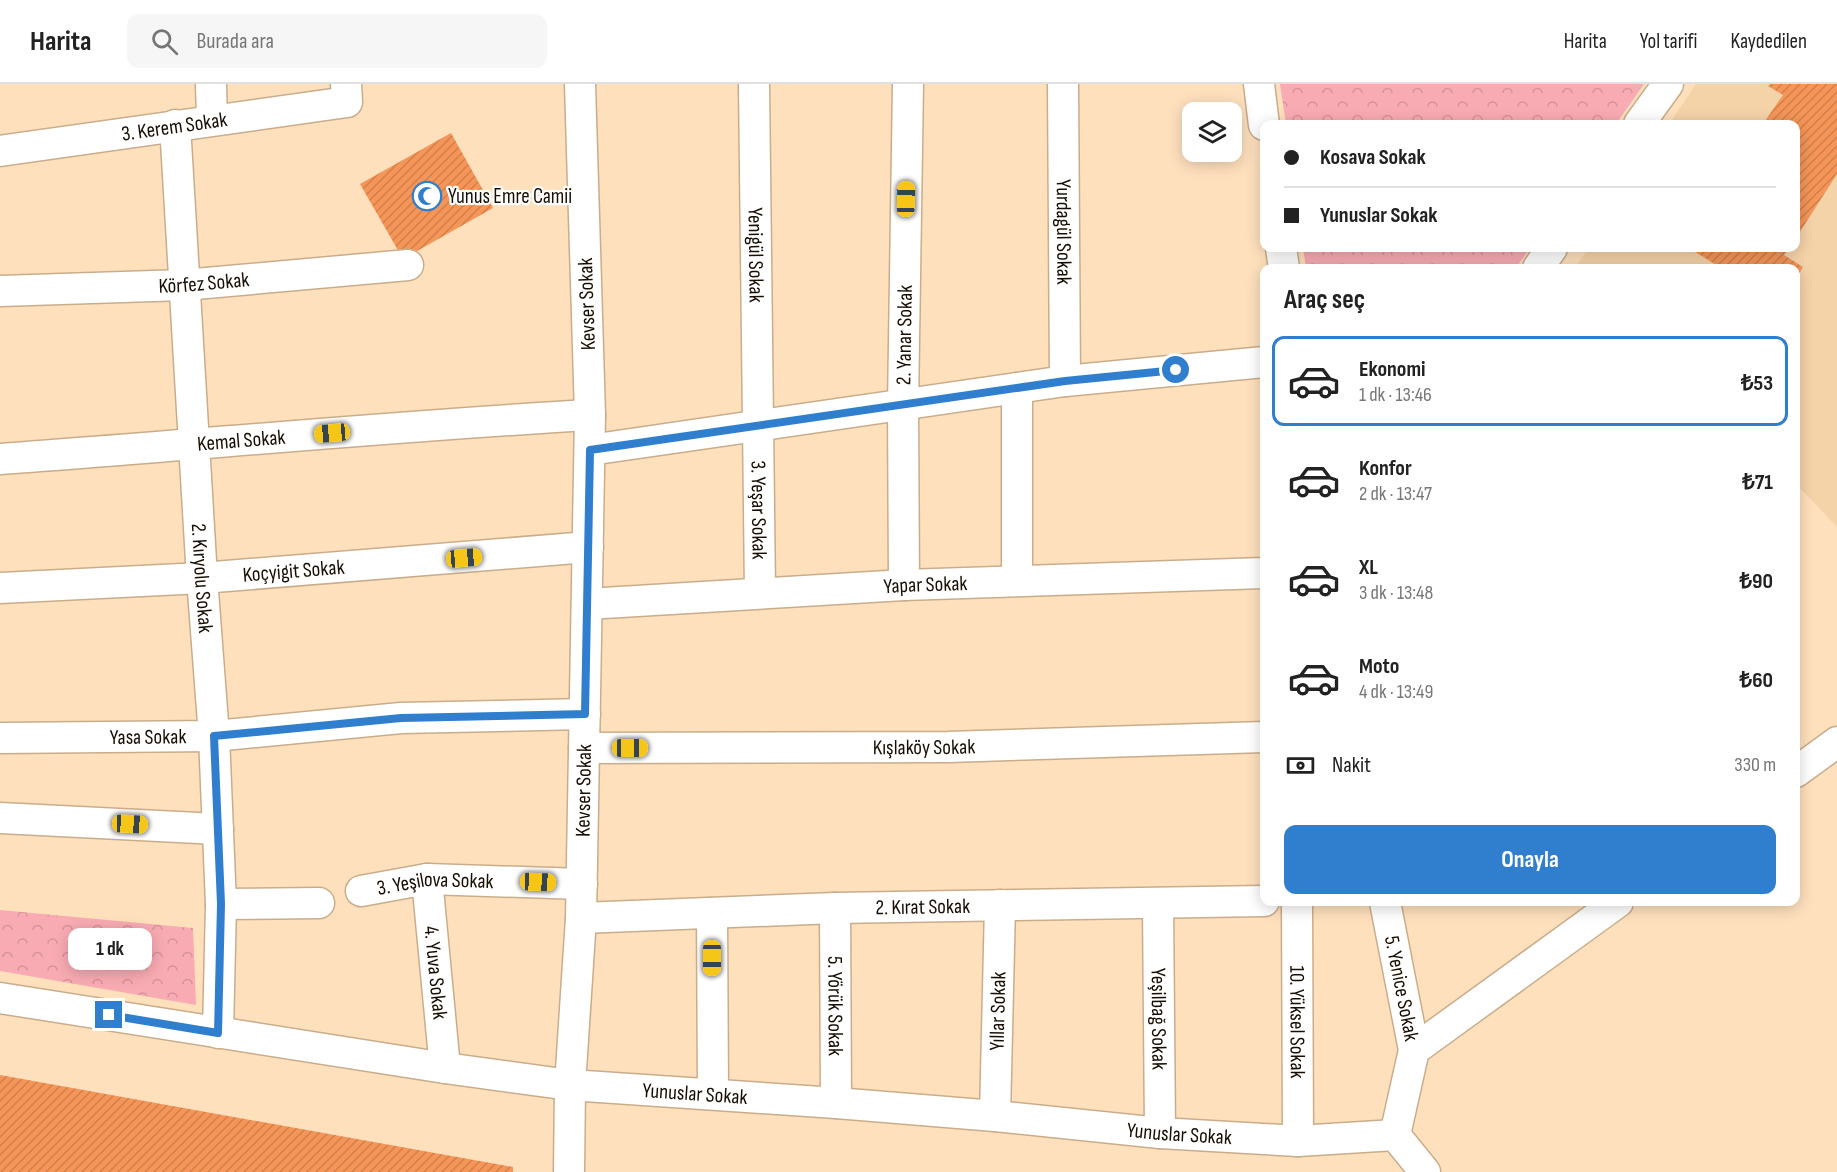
<!DOCTYPE html>
<html lang="tr">
<head>
<meta charset="utf-8">
<style>
  :root { --surface:#fff; --page:#f6f6f6; --text:#222; --muted:#767676; --line:#e0e0e0; --accent:#307fcf }
  body { margin:0; font-family:"Sofia Sans Condensed",sans-serif; background:var(--page); color:var(--text); height:100vh; display:flex; flex-direction:column; font-size:22px; white-space:nowrap }
  * { box-sizing:border-box; margin:0 }
  p { font-size:20px; color:var(--muted) }
  .icon { flex:none; width:33px; height:33px; fill:none; stroke:currentColor; stroke-width:2; stroke-linecap:round; stroke-linejoin:round }
  .map { position:relative; flex:1; overflow:hidden }
  .details { position:absolute; left:1260px; top:180px; width:540px; height:642px; display:flex; flex-direction:column; background:var(--surface); border-radius:12px; box-shadow:0 3px 15px #0003 }
  .details>* { flex:none }
  .banner { position:absolute; left:1260px; top:36px; width:540px; height:132px; border-radius:12px; box-shadow:0 3px 15px #0003; display:grid; align-content:center; height:132px; padding:0 24px; background:var(--surface) }
  .fabs { position:absolute; left:1182px; top:18px; display:grid; gap:12px }
  .fabs a { display:grid; place-items:center; width:60px; height:60px; border-radius:12px; background:var(--surface); box-shadow:0 3px 15px #0003; font-size:30px }
  .end { position:absolute; width:27px; height:27px; margin:-14px; border:8px solid #307fcf; background:#fff; box-shadow:0 0 0 3px #fff }
  .from { border-radius:50% }
  .bubble { position:absolute; height:42px; border-radius:12px; background:var(--surface); box-shadow:0 3px 15px #0003; font-size:20px; font-weight:700; line-height:42px; text-align:center }
  .car { position:absolute; width:18px; height:36px; margin:-18px -9px; border-radius:8px; box-shadow:0 0 4px 2px #0007; background:linear-gradient(#f5c518 24%,#345 0 40%,#f5c518 0 76%,#345 0 86%,#f5c518 0) }
  .banner b { display:flex; align-items:center; gap:21px; height:57px; font-size:22px }
  .banner b+b { border-top:2px solid var(--line) }
  .banner i { width:15px; height:15px; background:var(--text) }
  ul { padding:0; list-style:none }
  li { display:flex; align-items:center; gap:18px; height:90px; margin:0 12px 9px; padding:0 12px; border:3px solid transparent; border-radius:12px }
  li div { flex:1 }
  li b { display:block; font-size:22px }
  li em { font-style:normal; font-weight:700 }
  li.active { border-color:var(--accent) }
  li>.icon { width:54px; height:54px; stroke-width:1.5 }
  h2 { padding:0 24px; font-size:27px; line-height:72px }
  .pay { display:flex; align-items:center; gap:15px; height:66px; padding:0 24px; font-size:22px }
  .pay p { margin-inline-start:auto }
  .button { display:flex; gap:12px; margin-top:auto; padding:12px 24px }
  .button a { flex:1; height:69px; border-radius:12px; background:var(--accent); color:#fff; font-size:24px; font-weight:700; line-height:69px; text-align:center }
  header { display:flex; align-items:center; gap:36px; box-sizing:border-box; height:84px; padding:0 30px; background:var(--surface); border-bottom:2px solid var(--line) }
  header strong { font-size:28px }
  nav { display:flex; gap:33px; margin-inline-start:auto; font-size:21px }
  .search { width:420px; height:54px; background:var(--page); display:flex; align-items:center; gap:15px; box-sizing:border-box; padding:0 21px; border-radius:12px; color:var(--muted); font-size:22px }
  .map>svg:first-child { display:block }
</style>
</head>
<body>
<header>
<strong>Harita</strong>
<div class="search"><svg class="icon" aria-label="search" viewBox="0 0 24 24"><circle cx="10" cy="10" r="6"/><path d="M15 15l6 6"/></svg>Burada ara</div>
<nav><a>Harita</a><a>Yol tarifi</a><a>Kaydedilen</a></nav>
</header>
<div class="map">
<svg width="1837" height="1088" viewBox="0 0 1837 1088">
  <defs>
    <pattern id="park-crowns" width="20" height="18" patternUnits="userSpaceOnUse" patternTransform="scale(1.5)"><rect width="20" height="18" fill="#f9abb3"/><path d="M2 6a3 3 0 1 1 6 0M12 15a3 3 0 1 1 6 0" fill="none" stroke="#d59298"/></pattern>
    <pattern id="building-hatch" width="6" height="6" patternUnits="userSpaceOnUse" patternTransform="scale(1.5)"><rect width="6" height="6" fill="#f59658"/><path d="M-1 1l2-2M0 6l6-6M5 7l2-2" fill="none" stroke="#d1804b"/></pattern>
  </defs>
  <rect width="100%" height="100%" fill="#fee0bd"/>
  <path fill="#f5d3a9" d="M1696,0H1837V443L1796,400V184H1584L1578,179L1589,164H1796V40H1669Z"/>
  <g fill="url(#park-crowns)">
    <path d="M1280,0H1644L1616,40H1286Z"/>
    <path d="M1303,164H1530L1516,184H1306Z"/>
    <path d="M0,826L193,844L196,921L0,887Z"/>
  </g>
  <g fill="url(#building-hatch)">
    <path d="M1770,0H1837V90L1796,154V40H1763L1783,11L1768,2Z"/>
    <path d="M451,49L493,124L403,175L360,100Z"/>
    <path d="M1689,164H1789L1784,171L1803,183L1796,195V184H1721Z"/>
    <path d="M0,991L513,1083V1088H0Z"/>
  </g>
  <g fill="none" stroke-linecap="round" stroke-linejoin="round">
    <g stroke="#c9ad8b" stroke-width="33">
      <g id="street">
        <path d="M211,0L212,36"/>
        <path id="s1" d="M754,0L760,509"/>
        <path id="s2" d="M1063,0L1065,297"/>
        <path d="M1259,0L1264,41"/>
        <path d="M1639,40L1668,0"/>
        <path id="s3" d="M175,41L202,494L214,652L221,820L218,949"/>
        <path id="s4" d="M0,67L347,18L346,0"/>
        <path d="M1281,164L1284,184"/>
        <path d="M1538,184L1552,164"/>
        <path id="s5" d="M0,207L184,201L408,181"/>
        <path d="M1017,304V496"/>
        <path d="M590,366L1065,297L1264,278"/>
        <path id="s6" d="M0,375C197,361 393,342 590,331"/>
        <path id="s7" d="M904,501L903,322L908,0"/>
        <path id="s8" d="M0,504L202,494L588,463"/>
        <path id="s9" d="M587,520L904,501L1264,489"/>
        <path id="s10" d="M0,654L214,652L401,634L585,630"/>
        <path id="s11" d="M584,664L948,663L1264,653"/>
        <path d="M1796,688L1837,658"/>
        <path d="M0,734L218,745"/>
        <path id="s12" d="M427,795L445,984"/>
        <path id="s13" d="M361,807L427,795L582,800"/>
        <path id="s14" d="M1297,818L1298,1057"/>
        <path id="s15" d="M1385,818L1414,966L1395,1051L1425,1088"/>
        <path id="s16" d="M1158,819L1160,1049"/>
        <path d="M221,820L319,819"/>
        <path id="s17" d="M835,824L836,1019"/>
        <path d="M712,829L713,1009"/>
        <path id="s18" d="M581,834L835,824L1264,817"/>
        <path id="s19" d="M0,914L445,984L570,1001L836,1019L995,1032L1160,1049L1298,1057L1395,1051"/>
        <path d="M1414,966L1618,818"/>
        <path id="s20" d="M995,1032L1000,821"/>
        <path id="s21" d="M569,1088L570,1001L581,834L590,331L580,0"/>
      </g>
    </g>
    <use href="#street" stroke="#fff" stroke-width="30"/>
  </g>
  <g fill="none" stroke-linecap="round" stroke-linejoin="round">
    <path stroke="#307fcf" stroke-width="8" d="M109,931L218,949L221,820L214,652L401,634L585,630L590,366L1065,297L1176,286"/>
  </g>
  <defs>
    <g id="mosque-ring" transform="scale(1.5)"><circle r="9.5" fill="#fff" stroke="#307fcf" stroke-width="1.5"/><path d="M3.5-4.9A6 6 0 1 0 3.5 4.9A5 5 0 1 1 3.5-4.9Z" fill="#307fcf"/></g>
  </defs>
  <g fill-rule="evenodd">
    <use href="#mosque-ring" x="427" y="112"/>
  </g>
  <g text-anchor="middle" dominant-baseline="central" stroke-width="4.5" stroke-linejoin="round" paint-order="stroke">
    <g font-size="21" fill="#180e03" stroke="#fff">
      <text stroke="none"><textPath href="#s4" startOffset="176">3. Kerem Sokak</textPath></text>
      <text stroke="none"><textPath href="#s2" startOffset="148">Yurdagül Sokak</textPath></text>
      <text stroke="none"><textPath href="#s1" startOffset="171">Yenigül Sokak</textPath></text>
      <text stroke="none"><textPath href="#s5" startOffset="204">Körfez Sokak</textPath></text>
      <text transform="translate(587 220) rotate(-92)">Kevser Sokak</text>
      <text stroke="none"><textPath href="#s7" startOffset="250">2. Yanar Sokak</textPath></text>
      <text stroke="none"><textPath href="#s6" startOffset="242">Kemal Sokak</textPath></text>
      <text stroke="none"><textPath href="#s1" startOffset="426">3. Yeşar Sokak</textPath></text>
      <text stroke="none"><textPath href="#s8" startOffset="294">Koçyigit Sokak</textPath></text>
      <text stroke="none"><textPath href="#s3" startOffset="454">2. Kıryolu Sokak</textPath></text>
      <text stroke="none"><textPath href="#s9" startOffset="339">Yapar Sokak</textPath></text>
      <text stroke="none"><textPath href="#s10" startOffset="148">Yasa Sokak</textPath></text>
      <text stroke="none"><textPath href="#s11" startOffset="340">Kışlaköy Sokak</textPath></text>
      <text stroke="none"><textPath href="#s21" startOffset="382">Kevser Sokak</textPath></text>
      <text stroke="none"><textPath href="#s13" startOffset="75">3. Yeşilova Sokak</textPath></text>
      <text stroke="none"><textPath href="#s18" startOffset="342">2. Kırat Sokak</textPath></text>
      <text stroke="none"><textPath href="#s12" startOffset="94">4. Yuva Sokak</textPath></text>
      <text stroke="none"><textPath href="#s15" startOffset="88">5. Yenice Sokak</textPath></text>
      <text stroke="none"><textPath href="#s17" startOffset="98">5. Yörük Sokak</textPath></text>
      <text stroke="none"><textPath href="#s20" startOffset="105">Yıllar Sokak</textPath></text>
      <text stroke="none"><textPath href="#s16" startOffset="116">Yeşilbağ Sokak</textPath></text>
      <text stroke="none"><textPath href="#s14" startOffset="120">10. Yüksel Sokak</textPath></text>
      <text stroke="none"><textPath href="#s19" startOffset="702">Yunuslar Sokak</textPath></text>
      <text stroke="none"><textPath href="#s19" startOffset="1188">Yunuslar Sokak</textPath></text>
    </g>
    <g font-size="21" fill="#180e03" stroke="#fff" text-anchor="start">
      <text x="448" y="112">Yunus Emre Camii</text>
    </g>
  </g>
</svg>
<div class="fabs">
<a><svg class="icon" aria-label="layers" viewBox="0 0 24 24"><path d="M12 4l9 5-9 5-9-5zM3 14l9 5 9-5"/></svg></a>
</div>
<i class="end from" style="left:1176px;top:286px"></i>
<i class="end" style="left:109px;top:931px"></i>
<div class="bubble" style="left:68px;top:844px;width:84px">1 dk</div>
<i class="car" style="left:906px;top:115px;rotate:1deg"></i>
<i class="car" style="left:332px;top:349px;rotate:265deg"></i>
<i class="car" style="left:464px;top:474px;rotate:85deg"></i>
<i class="car" style="left:630px;top:664px;rotate:90deg"></i>
<i class="car" style="left:130px;top:740px;rotate:93deg"></i>
<i class="car" style="left:538px;top:798px;rotate:92deg"></i>
<i class="car" style="left:712px;top:874px;rotate:180deg"></i>
<div class="banner">
<b><i class="from"></i>Kosava Sokak</b>
<b><i></i>Yunuslar Sokak</b>
</div>
<section class="details">
<h2>Araç seç</h2>
<ul>
<li class="active"><svg class="icon" aria-label="car" viewBox="0 0 24 24"><path d="M5 17H2v-5l4-1 3-4h7l3 4 3 1v5h-3M9 17h6M6 11h13"/><circle cx="7" cy="17" r="2"/><circle cx="17" cy="17" r="2"/></svg><div><b>Ekonomi</b><p>1 dk · 13:46</p></div><em>₺53</em></li>
<li><svg class="icon" aria-label="car" viewBox="0 0 24 24"><path d="M5 17H2v-5l4-1 3-4h7l3 4 3 1v5h-3M9 17h6M6 11h13"/><circle cx="7" cy="17" r="2"/><circle cx="17" cy="17" r="2"/></svg><div><b>Konfor</b><p>2 dk · 13:47</p></div><em>₺71</em></li>
<li><svg class="icon" aria-label="car" viewBox="0 0 24 24"><path d="M5 17H2v-5l4-1 3-4h7l3 4 3 1v5h-3M9 17h6M6 11h13"/><circle cx="7" cy="17" r="2"/><circle cx="17" cy="17" r="2"/></svg><div><b>XL</b><p>3 dk · 13:48</p></div><em>₺90</em></li>
<li><svg class="icon" aria-label="car" viewBox="0 0 24 24"><path d="M5 17H2v-5l4-1 3-4h7l3 4 3 1v5h-3M9 17h6M6 11h13"/><circle cx="7" cy="17" r="2"/><circle cx="17" cy="17" r="2"/></svg><div><b>Moto</b><p>4 dk · 13:49</p></div><em>₺60</em></li>
</ul>
<div class="pay"><svg class="icon" aria-label="cash" viewBox="0 0 24 24"><path d="M3 7h18v10H3z"/><circle cx="12" cy="12" r="2"/></svg>Nakit<p>330 m</p></div>
<div class="button"><a>Onayla</a></div>
</section>
</div>
</body>
</html>
